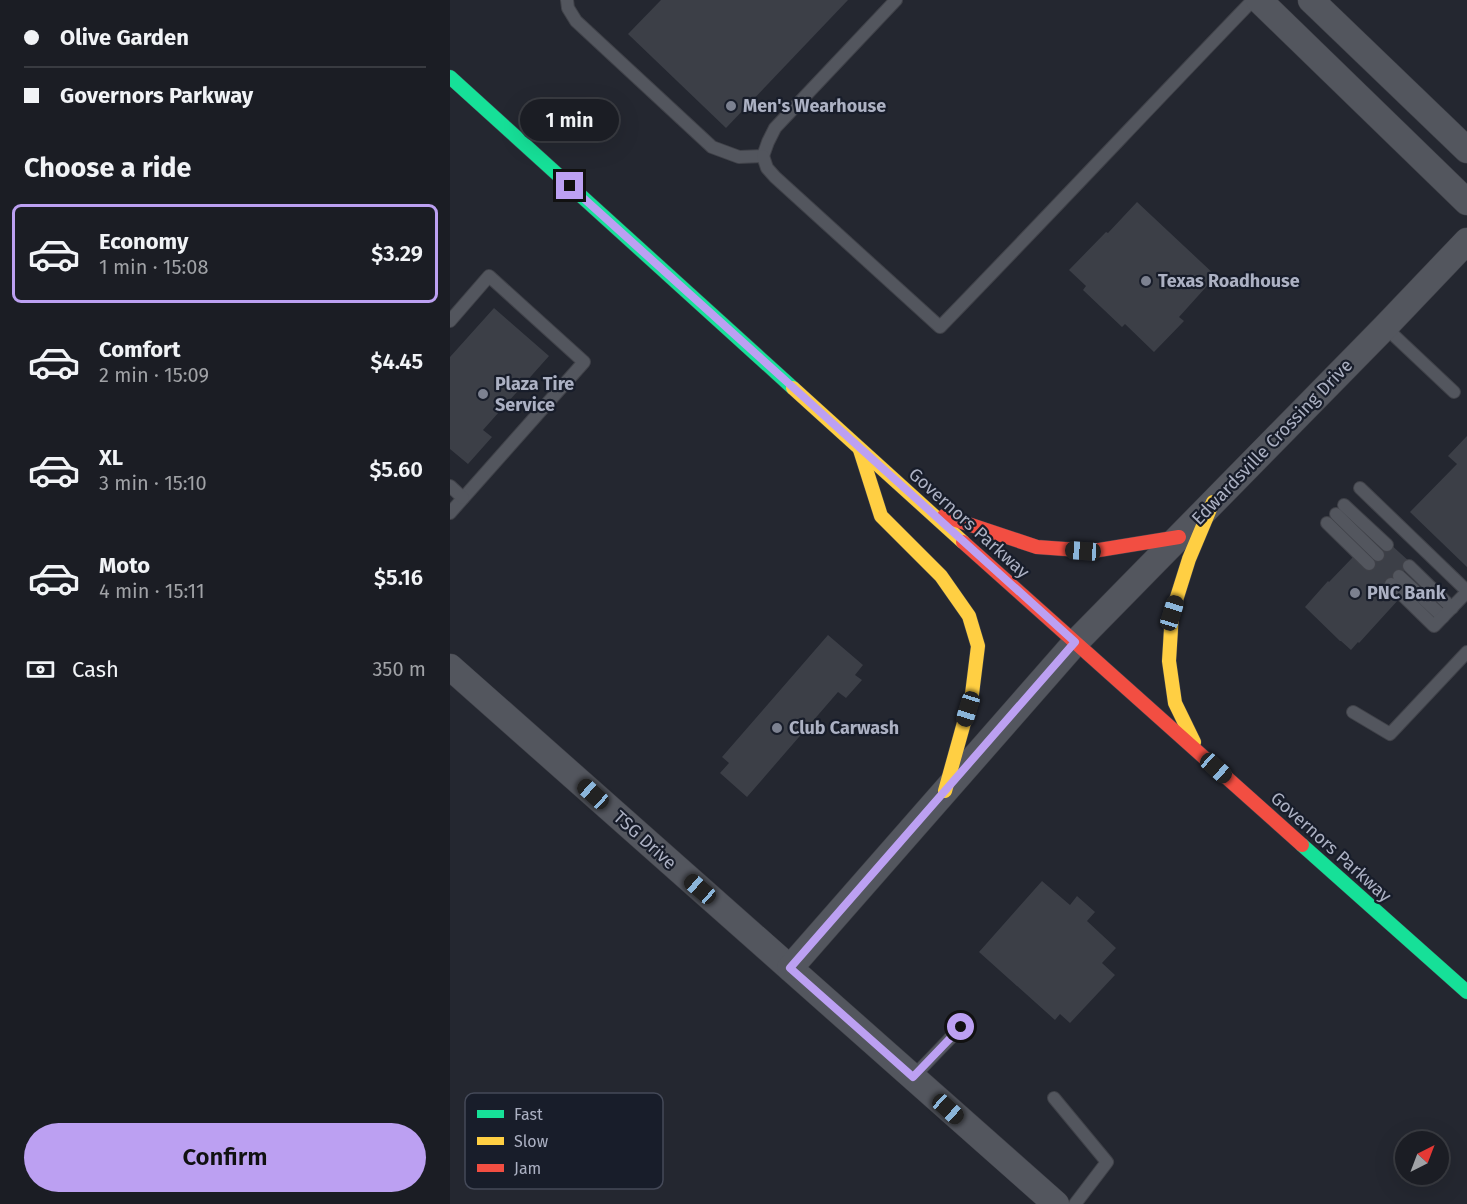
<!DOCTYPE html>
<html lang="en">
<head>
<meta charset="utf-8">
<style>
  :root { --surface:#1b1d24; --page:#24262c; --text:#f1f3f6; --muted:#a0a2a6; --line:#393b41; --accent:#bca0f2 }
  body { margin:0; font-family:"Fira Sans",sans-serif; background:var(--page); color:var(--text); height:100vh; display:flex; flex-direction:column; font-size:22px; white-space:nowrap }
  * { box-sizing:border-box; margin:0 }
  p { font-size:20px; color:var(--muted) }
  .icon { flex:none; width:33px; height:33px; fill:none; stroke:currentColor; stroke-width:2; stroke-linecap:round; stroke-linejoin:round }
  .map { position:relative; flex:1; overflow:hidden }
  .panel { display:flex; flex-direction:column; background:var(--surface); width:450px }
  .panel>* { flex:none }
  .top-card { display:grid; align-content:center; height:132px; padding:0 24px; background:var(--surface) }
  .needle { width:39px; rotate:42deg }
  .controls { position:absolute; left:945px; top:1131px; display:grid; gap:12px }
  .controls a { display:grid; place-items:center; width:54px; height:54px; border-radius:50%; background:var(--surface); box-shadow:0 6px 24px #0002,0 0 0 2px var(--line); font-size:30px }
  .end { position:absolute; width:27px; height:27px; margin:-14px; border:8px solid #bca0f2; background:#111; box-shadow:0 0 0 3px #111 }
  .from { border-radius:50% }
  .bubble { position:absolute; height:42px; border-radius:21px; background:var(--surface); box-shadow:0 6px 24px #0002,0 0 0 2px var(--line); font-size:20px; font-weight:600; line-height:42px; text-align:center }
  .car { position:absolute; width:18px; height:36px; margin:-18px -9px; border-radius:8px; box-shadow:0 0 4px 2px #0007; background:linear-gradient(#222 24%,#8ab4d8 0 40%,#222 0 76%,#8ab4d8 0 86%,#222 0) }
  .top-card b { display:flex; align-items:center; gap:21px; height:57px; font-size:22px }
  .top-card b+b { border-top:2px solid var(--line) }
  .top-card i { width:15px; height:15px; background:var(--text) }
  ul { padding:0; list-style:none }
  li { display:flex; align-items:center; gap:18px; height:99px; margin:0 12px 9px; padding:0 12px; border:3px solid transparent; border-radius:9px }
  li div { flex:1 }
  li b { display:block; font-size:22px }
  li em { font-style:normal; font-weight:600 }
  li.active { border-color:var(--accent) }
  li>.icon { width:54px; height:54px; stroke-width:1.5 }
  h2 { padding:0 24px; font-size:27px; line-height:72px }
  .pay { display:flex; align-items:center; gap:15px; height:66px; padding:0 24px; font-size:22px }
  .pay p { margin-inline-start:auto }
  .button { display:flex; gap:12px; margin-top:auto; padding:12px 24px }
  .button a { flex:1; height:69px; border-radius:36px; background:var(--accent); color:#111; font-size:24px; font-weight:600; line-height:69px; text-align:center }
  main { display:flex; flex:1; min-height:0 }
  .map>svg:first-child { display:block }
</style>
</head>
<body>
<main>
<section class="panel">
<div class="top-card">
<b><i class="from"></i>Olive Garden</b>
<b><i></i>Governors Parkway</b>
</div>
<h2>Choose a ride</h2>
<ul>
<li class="active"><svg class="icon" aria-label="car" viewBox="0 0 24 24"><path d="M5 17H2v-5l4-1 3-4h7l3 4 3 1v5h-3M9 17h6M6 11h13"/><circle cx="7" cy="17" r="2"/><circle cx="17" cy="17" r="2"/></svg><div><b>Economy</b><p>1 min · 15:08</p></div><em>$3.29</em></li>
<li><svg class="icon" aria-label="car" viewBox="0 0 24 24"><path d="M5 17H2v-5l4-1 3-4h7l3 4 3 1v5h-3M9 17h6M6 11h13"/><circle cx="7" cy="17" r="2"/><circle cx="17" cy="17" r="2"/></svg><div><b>Comfort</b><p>2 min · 15:09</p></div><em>$4.45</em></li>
<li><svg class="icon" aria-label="car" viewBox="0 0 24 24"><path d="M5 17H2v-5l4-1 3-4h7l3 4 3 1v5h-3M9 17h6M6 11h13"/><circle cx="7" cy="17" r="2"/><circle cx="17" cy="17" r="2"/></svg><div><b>XL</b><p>3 min · 15:10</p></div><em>$5.60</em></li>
<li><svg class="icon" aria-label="car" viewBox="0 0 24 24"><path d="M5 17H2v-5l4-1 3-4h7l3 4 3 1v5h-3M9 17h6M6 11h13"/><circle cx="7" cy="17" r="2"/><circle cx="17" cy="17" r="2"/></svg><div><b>Moto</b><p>4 min · 15:11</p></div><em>$5.16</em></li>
</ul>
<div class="pay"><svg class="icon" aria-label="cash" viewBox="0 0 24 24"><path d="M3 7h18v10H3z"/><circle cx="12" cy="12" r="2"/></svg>Cash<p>350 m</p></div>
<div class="button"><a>Confirm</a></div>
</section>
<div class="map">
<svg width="1017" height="1204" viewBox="0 0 1017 1204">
  <rect width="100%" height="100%" fill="#242730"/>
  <g fill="#3c3f47">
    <path d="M211,0H398L276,128L178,34Z"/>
    <path d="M687,202L766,276L729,317L734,321L704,352L675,324L672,327L633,290L636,286L619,270L656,232L658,233Z"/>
    <path d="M44,308L99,356L33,430L42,437L18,464L0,449V357Z"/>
    <path d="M1017,436V567L960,512L1007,464L998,456Z"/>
    <path d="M939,543L961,563L938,588L949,599L909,643L908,642L901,650L891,641H890L855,607L878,581L879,582L904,556L916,567Z"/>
    <path d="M378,635L413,665L405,675L412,680L396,698L388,692L297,797L270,773L279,763L272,757Z"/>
    <path d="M592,881L620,905L627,896L645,912L637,921L666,948L652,963L665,975L620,1023L610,1014L605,1020L529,952Z"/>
  </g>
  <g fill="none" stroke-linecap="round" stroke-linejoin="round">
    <g stroke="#404249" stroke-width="14">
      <g id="lane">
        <path d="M117,0L118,8L126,21L262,147L289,157L313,156L318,142L325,128L446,0"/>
        <path d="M313,156L317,168L325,177L490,327C595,219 698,109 803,0"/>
        <path d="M0,321L39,276L134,362L0,513"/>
        <path d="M935,327L1004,392"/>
        <path d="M0,486L13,498"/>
        <path d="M910,488L1017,591"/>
        <path d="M894,505L937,545"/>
        <path d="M886,514L928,555"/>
        <path d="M877,523L919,564"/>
        <path d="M959,566L1002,608"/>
        <path d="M949,576L993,617"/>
        <path d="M941,584L984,626L1017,592"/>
        <path d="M903,712L940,734L1017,652"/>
        <path d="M463,1077L511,1027"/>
        <path d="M604,1098L657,1162L625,1204"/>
      </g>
    </g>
    <g stroke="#404249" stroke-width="27">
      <g id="street">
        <path d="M809,0L1017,202"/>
        <path d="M861,0L1017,150"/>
        <path d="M0,667L606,1204"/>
        <path d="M340,968L625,643L935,327L1017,241"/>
      </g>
    </g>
    <g stroke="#41444d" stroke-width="15">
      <g id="fast">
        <path d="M0,77L343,388"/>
        <path d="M852,845L1017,992"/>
      </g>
    </g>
    <g stroke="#41444d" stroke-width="15">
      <g id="slow">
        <path d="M343,388L513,542"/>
        <path d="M410,450L431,516L491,576L519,616L528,646L522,694L495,791"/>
        <path d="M744,742L725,703L719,661L722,613L739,559L763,502"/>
      </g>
    </g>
    <g stroke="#41444d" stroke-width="15">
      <g id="jam">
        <path d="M494,516L587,547L643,551L729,537"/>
        <path d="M513,542L852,845"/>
      </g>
    </g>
    <use href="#lane" stroke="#53565e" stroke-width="12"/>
    <use href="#street" stroke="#53565e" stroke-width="26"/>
    <use href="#fast" stroke="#16e098" stroke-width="14"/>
    <use href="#slow" stroke="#ffcf43" stroke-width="14"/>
    <use href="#jam" stroke="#f24e42" stroke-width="14"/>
  </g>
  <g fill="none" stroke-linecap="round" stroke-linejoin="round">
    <path stroke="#bca0f2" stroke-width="8" d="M120,186L625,642L340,968L463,1077L511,1027"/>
  </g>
  <g fill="#7c8190" stroke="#181d2a" stroke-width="2">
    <circle cx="281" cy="106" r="6"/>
    <circle cx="696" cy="281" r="6"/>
    <circle cx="33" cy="394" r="6"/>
    <circle cx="905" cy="593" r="6"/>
    <circle cx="327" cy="728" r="6"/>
  </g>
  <g text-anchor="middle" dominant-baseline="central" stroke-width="4.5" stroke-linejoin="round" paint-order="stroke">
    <g font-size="18" font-weight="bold" fill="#acb1c3" stroke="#181d2a" text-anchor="start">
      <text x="293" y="106">Men's Wearhouse</text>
      <text x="708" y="281">Texas Roadhouse</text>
      <text x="45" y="384">Plaza Tire<tspan x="45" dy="21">Service</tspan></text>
      <text x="917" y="593">PNC Bank</text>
      <text x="339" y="728">Club Carwash</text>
    </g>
    <g font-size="18" fill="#acb1c3" stroke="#181d2a">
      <text transform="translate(822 442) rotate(-46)">Edwardsville Crossing Drive</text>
      <text transform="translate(519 523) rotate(42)">Governors Parkway</text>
      <text transform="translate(195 840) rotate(42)">TSG Drive</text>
      <text transform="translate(881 847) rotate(42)">Governors Parkway</text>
    </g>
  </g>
  <rect x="15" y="1093" width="198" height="96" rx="9" fill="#181d2a" stroke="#444958" stroke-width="1.5"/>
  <rect x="27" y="1110" width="27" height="8" fill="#16e098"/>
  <rect x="27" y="1137" width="27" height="8" fill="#ffcf43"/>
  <rect x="27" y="1164" width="27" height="8" fill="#f24e42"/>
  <g font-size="16" fill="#acb1c3">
    <text x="64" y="1120">Fast</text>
    <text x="64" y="1147">Slow</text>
    <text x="64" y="1174">Jam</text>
  </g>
</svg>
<div class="controls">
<a><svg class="needle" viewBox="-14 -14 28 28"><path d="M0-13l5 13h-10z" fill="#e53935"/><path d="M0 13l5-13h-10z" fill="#a0a2a6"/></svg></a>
</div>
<i class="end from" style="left:511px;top:1027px"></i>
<i class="end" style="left:120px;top:186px"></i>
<div class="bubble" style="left:70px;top:99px;width:99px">1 min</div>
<i class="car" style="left:633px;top:551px;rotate:274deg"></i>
<i class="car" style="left:722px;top:613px;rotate:17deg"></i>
<i class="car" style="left:518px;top:709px;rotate:197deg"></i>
<i class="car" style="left:766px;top:768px;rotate:132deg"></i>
<i class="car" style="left:143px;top:794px;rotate:312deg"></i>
<i class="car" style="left:250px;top:889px;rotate:311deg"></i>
<i class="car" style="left:498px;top:1109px;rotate:132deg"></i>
</div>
</main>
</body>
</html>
